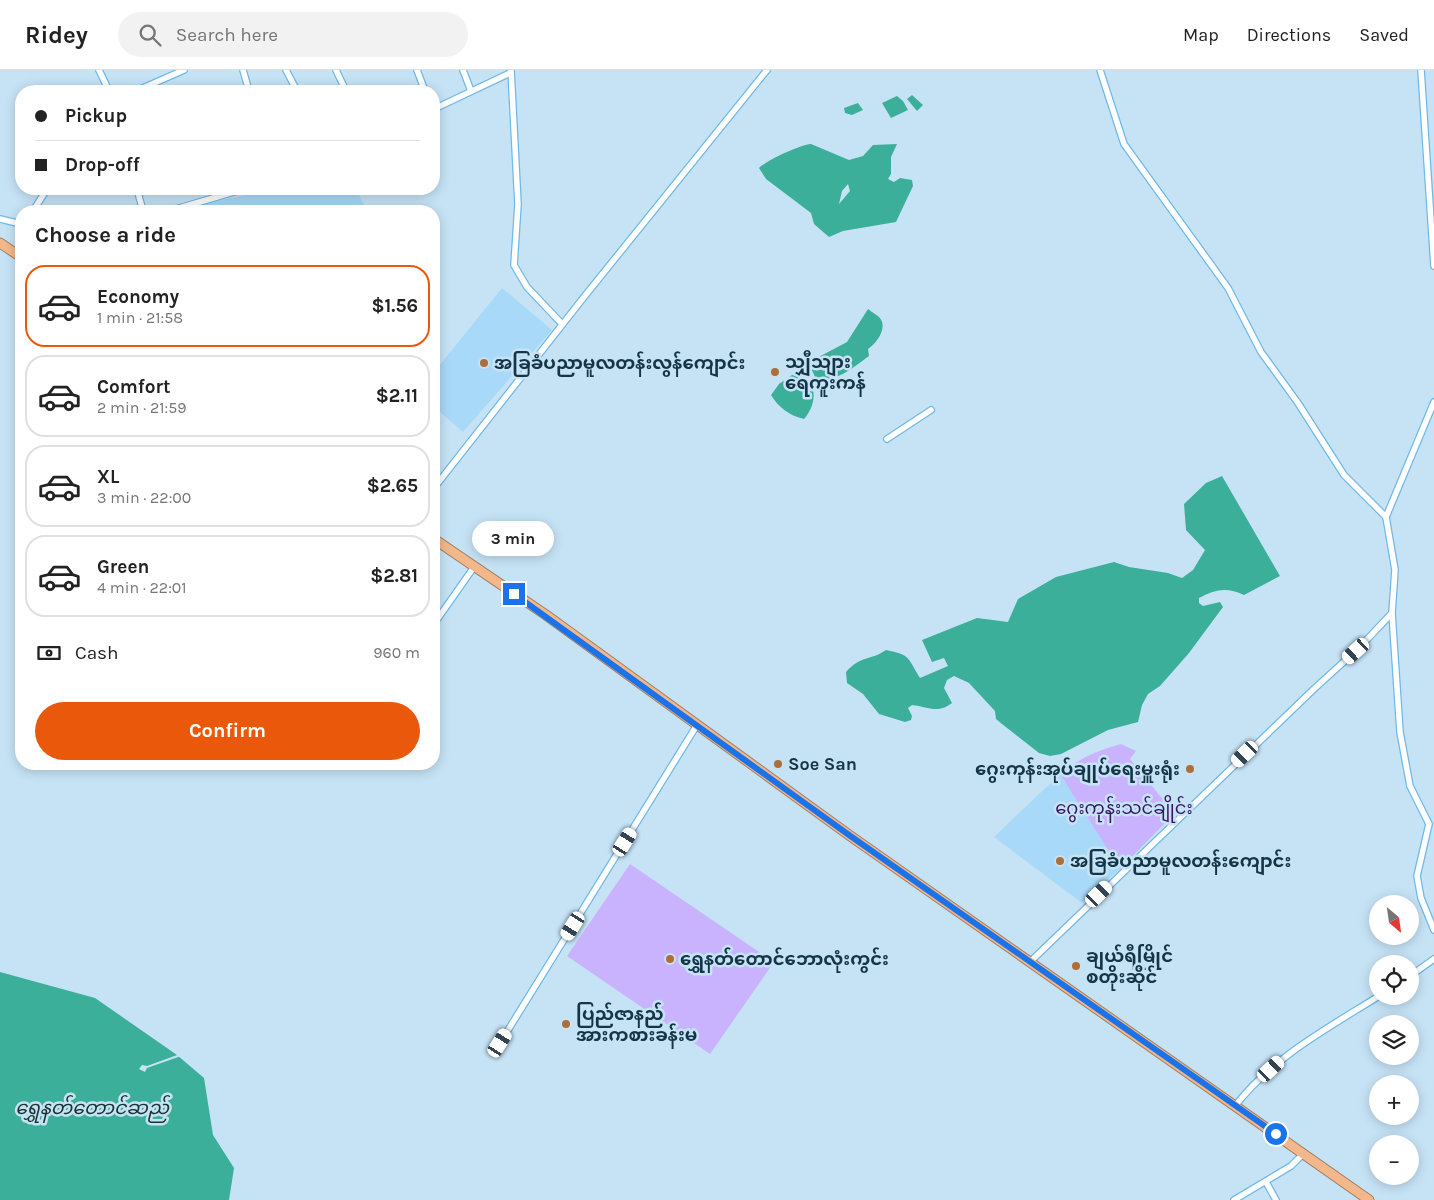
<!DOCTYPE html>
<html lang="en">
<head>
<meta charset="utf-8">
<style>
  :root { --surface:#fff; --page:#f2f2f2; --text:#222; --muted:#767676; --line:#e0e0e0; --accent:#ea580c }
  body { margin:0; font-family:Karla,"Noto Sans Myanmar",sans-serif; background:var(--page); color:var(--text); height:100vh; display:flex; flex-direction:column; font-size:19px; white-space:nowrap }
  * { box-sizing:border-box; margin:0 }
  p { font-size:16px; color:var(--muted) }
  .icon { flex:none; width:28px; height:28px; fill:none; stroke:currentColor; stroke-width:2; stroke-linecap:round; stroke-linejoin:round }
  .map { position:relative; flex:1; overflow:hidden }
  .panel { position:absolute; left:15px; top:135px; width:425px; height:565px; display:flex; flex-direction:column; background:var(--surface); border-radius:20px; box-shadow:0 2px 12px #0003 }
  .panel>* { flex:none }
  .banner { position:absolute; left:15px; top:15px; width:425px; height:110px; border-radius:20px; box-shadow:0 2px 12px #0003; display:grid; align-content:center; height:110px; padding:0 20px; background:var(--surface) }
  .needle { width:32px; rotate:151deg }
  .controls { position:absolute; left:1369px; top:825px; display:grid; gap:10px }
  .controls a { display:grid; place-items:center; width:50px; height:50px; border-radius:50%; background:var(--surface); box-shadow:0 2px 12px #0003; font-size:25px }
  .end { position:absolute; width:22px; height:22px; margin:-11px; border:6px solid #1a73e8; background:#fff; box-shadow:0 0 0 2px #fff }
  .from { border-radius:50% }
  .bubble { position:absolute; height:35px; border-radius:18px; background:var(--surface); box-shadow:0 2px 12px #0003; font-size:16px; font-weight:700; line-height:35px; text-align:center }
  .car { position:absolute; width:15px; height:30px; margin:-15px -8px; border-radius:6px; box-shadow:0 0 4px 1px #0007; background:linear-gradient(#fff 24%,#345 0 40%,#fff 0 76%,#345 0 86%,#fff 0) }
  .banner b { display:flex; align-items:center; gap:18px; height:48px; font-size:19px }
  .banner b+b { border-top:1px solid var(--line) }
  .banner i { width:12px; height:12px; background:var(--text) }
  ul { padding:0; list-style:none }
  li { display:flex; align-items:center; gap:15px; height:82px; margin:0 10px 8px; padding:0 10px; border:2px solid var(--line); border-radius:20px }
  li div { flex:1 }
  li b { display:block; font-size:19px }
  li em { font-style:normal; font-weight:700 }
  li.active { border-color:var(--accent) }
  li>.icon { width:45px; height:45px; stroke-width:1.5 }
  h2 { padding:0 20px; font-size:22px; line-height:60px }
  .pay { display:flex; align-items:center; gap:12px; height:55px; padding:0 20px; font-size:19px }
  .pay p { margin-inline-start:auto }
  .cta { display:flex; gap:10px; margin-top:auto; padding:10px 20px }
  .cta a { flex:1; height:58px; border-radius:30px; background:var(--accent); color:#fff; font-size:20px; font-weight:700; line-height:58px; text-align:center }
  header { display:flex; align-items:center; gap:30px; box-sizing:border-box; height:70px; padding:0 25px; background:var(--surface); border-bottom:1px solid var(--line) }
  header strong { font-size:24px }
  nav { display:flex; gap:28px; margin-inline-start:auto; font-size:18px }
  .search { width:350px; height:45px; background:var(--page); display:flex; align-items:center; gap:12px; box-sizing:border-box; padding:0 18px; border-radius:28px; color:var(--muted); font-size:19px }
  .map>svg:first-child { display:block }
</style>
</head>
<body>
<header>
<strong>Ridey</strong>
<div class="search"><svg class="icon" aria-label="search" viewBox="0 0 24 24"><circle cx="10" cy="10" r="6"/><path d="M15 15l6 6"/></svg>Search here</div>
<nav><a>Map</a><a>Directions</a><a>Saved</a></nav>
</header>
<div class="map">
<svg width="1434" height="1130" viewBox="0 0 1434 1130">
  <rect width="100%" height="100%" fill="#c6e3f6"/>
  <g fill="#a9d9f8">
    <path d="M276,119H356L367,141H180L201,134Z"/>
    <path d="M502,218L552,260L463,362L434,337V302Z"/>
    <path d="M1060,704L1120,799L1082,833L994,767Z"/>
  </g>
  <g fill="#c9b3fe">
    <path d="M1121,674L1136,681L1130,689L1165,732L1161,737L1169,749L1120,799L1060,704C1078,689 1098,680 1121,674Z"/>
    <path d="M630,794L774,892L710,984L567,886Z"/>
  </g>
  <g fill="#3caf9a" fill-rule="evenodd">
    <path d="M912,25L923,35L917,41L907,29Z"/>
    <path d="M897,26L903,31L908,40L891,48L882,33Z"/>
    <path d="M858,33L863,40L852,45L845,43L844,38Z"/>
    <path d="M811,74L849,90L863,86L873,75L897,74L891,87V104L888,109L894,112L900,108L912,110L913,116L896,152L843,161L829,167L814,154L811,143L766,109L759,98C767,90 800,75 811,74ZM848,114L850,121L839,134L842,121Z"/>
    <path d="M868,239C871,242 876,244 879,247C889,257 876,274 868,279L869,286C852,298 838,312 816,309L810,296L813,290L847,272Z"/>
    <path d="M792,305C819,307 818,333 804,349C790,346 778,337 771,325L779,314Z"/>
    <path d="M1222,406L1280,506L1244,525C1227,517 1216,519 1199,528V533L1203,536L1220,532L1223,537L1189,583L1160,616L1148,624L1142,635L1138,652L1108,660L1061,684L1050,686L1039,683L1002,654L996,649L995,641L969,613L954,606L947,610L944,618L952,633C938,644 928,637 912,635L908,638L912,646L911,650L905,652L879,644L863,624L847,613L846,602C861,585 870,591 886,580C911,585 907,587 920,608L948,596L944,588L932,592L922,570L977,548L1008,552L1018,529L1056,507L1114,492L1129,497L1168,503L1182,508L1193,500L1205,480L1186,460L1184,434L1206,413Z"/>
    <path d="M0,902L95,928L177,985L204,1008L213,1065L234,1098L229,1130H0Z"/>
  </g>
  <path fill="#c6e3f6" d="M180,984L181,986L147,998L145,1002L139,999L142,995L147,996Z"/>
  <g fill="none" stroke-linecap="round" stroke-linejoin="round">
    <g stroke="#6fb9e8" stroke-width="8">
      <g id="minor">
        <path d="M99,0L109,21"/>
        <path d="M243,0L249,21"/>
        <path d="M286,0L297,21"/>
        <path d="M336,0L346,21"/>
        <path d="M417,0L425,21"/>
        <path d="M463,0L471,21"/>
        <path d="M511,0L518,134L514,195L527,217L562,254"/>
        <path d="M1100,0L1124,74L1228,218L1261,282L1298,333L1344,405L1386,447"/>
        <path d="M1421,0L1434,196"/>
        <path d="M136,21L184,0"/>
        <path d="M434,39L510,3"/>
        <path d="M137,119L143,141"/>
        <path d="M33,141L47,119"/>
        <path d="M169,141L244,119"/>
        <path d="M0,149L21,154"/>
        <path d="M887,369L931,340"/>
        <path d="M434,418L584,227L767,0"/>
        <path d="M1392,543L1400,662L1410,716L1429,754L1417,806L1421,828L1434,860"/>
        <path d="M434,554L474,497"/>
        <path d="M1031,891L1315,618L1359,578L1392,543L1395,500L1386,447L1434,332"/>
        <path d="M1410,906L1434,889"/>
        <path d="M500,973L697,655"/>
        <path d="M1235,1036C1273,987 1328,958 1379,926"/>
        <path d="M1266,1112L1276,1130"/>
        <path d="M1234,1130L1291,1096L1304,1083"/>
      </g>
    </g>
    <g stroke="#a27e61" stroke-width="11">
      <g id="trunk">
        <path d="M0,173L21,187"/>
        <path d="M434,469L546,545L849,765L1369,1130"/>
      </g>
    </g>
    <use href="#minor" stroke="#fff" stroke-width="5.5"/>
    <use href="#trunk" stroke="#f2b88c" stroke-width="9"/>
  </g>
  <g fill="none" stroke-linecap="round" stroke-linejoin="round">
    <path stroke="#1a73e8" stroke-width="6" d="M514,524L849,765L1276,1064"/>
  </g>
  <g fill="#af6d38" stroke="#c6e3f6" stroke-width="2">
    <circle cx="484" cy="293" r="5"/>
    <circle cx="775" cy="302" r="5"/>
    <circle cx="778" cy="694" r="5"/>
    <circle cx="1190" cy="699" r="5"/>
    <circle cx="1060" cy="791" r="5"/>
    <circle cx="670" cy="889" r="5"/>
    <circle cx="1076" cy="896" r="5"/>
    <circle cx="566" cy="954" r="5"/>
  </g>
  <g text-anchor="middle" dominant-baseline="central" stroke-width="5" stroke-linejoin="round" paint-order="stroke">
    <g font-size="18" font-weight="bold" fill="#143447" stroke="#c6e3f6" text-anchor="start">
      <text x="785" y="292">သျှီသျား<tspan x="785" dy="21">ရေကူးကန်</tspan></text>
      <text x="494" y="293">အခြခံပညာမူလတန်းလွန်ကျောင်း</text>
      <text x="788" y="694">Soe San</text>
      <text x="1180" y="699" text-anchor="end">ဂွေးကုန်းအုပ်ချုပ်ရေးမှူးရုံး</text>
      <text x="1070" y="791">အခြခံပညာမူလတန်းကျောင်း</text>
      <text x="1086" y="886">ချယ်ရီမြိုင်<tspan x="1086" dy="21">စတိုးဆိုင်</tspan></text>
      <text x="680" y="889">ရွှေနတ်တောင်ဘောလုံးကွင်း</text>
      <text x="576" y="944">ပြည်ဇာနည်<tspan x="576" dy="21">အားကစားခန်းမ</tspan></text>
    </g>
    <g font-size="18" fill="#371364" stroke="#c6e3f6">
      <text x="1124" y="738">ဂွေးကုန်းသင်ချိုင်း</text>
    </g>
    <g font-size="19" font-style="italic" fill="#1a332e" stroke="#c6e3f6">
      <text x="92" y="1038">ရွှေနတ်တောင်ဆည်</text>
    </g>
  </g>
</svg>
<div class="controls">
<a><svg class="needle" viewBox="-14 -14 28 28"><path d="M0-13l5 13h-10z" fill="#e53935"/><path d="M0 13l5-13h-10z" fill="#767676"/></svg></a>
<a><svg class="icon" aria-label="locate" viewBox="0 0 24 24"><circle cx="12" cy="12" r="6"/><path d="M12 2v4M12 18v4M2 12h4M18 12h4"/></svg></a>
<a><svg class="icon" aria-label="layers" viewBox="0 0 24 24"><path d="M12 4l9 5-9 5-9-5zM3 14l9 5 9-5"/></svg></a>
<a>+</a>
<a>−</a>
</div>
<i class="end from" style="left:1276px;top:1064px"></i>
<i class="end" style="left:514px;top:524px"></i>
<div class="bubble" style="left:472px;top:451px;width:82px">3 min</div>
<i class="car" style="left:1356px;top:581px;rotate:228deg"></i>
<i class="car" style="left:1245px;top:684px;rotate:226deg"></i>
<i class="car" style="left:625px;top:772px;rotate:32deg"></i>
<i class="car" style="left:1099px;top:824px;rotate:46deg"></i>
<i class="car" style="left:573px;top:856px;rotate:212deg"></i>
<i class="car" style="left:500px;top:973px;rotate:32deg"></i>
<i class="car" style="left:1271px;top:999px;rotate:47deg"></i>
<div class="banner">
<b><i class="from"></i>Pickup</b>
<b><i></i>Drop-off</b>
</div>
<section class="panel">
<h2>Choose a ride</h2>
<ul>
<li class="active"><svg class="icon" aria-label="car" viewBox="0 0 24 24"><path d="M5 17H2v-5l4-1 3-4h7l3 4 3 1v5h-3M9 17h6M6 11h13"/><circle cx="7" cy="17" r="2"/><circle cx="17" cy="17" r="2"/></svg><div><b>Economy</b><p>1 min · 21:58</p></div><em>$1.56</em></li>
<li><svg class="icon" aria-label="car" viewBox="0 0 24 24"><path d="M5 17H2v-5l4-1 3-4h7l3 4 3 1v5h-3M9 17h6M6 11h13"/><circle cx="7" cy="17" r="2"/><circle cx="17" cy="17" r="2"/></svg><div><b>Comfort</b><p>2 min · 21:59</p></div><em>$2.11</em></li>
<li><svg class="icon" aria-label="car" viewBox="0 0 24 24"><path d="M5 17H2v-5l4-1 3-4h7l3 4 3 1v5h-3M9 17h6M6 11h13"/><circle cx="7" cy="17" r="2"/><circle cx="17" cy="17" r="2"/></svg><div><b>XL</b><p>3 min · 22:00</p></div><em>$2.65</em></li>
<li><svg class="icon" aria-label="car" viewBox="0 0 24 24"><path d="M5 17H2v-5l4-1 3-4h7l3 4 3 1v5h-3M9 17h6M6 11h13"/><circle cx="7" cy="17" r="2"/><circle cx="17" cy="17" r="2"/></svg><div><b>Green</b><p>4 min · 22:01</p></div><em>$2.81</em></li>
</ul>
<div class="pay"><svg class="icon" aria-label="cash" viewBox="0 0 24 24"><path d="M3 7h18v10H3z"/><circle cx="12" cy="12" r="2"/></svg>Cash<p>960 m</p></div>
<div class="cta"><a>Confirm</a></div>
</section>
</div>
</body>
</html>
